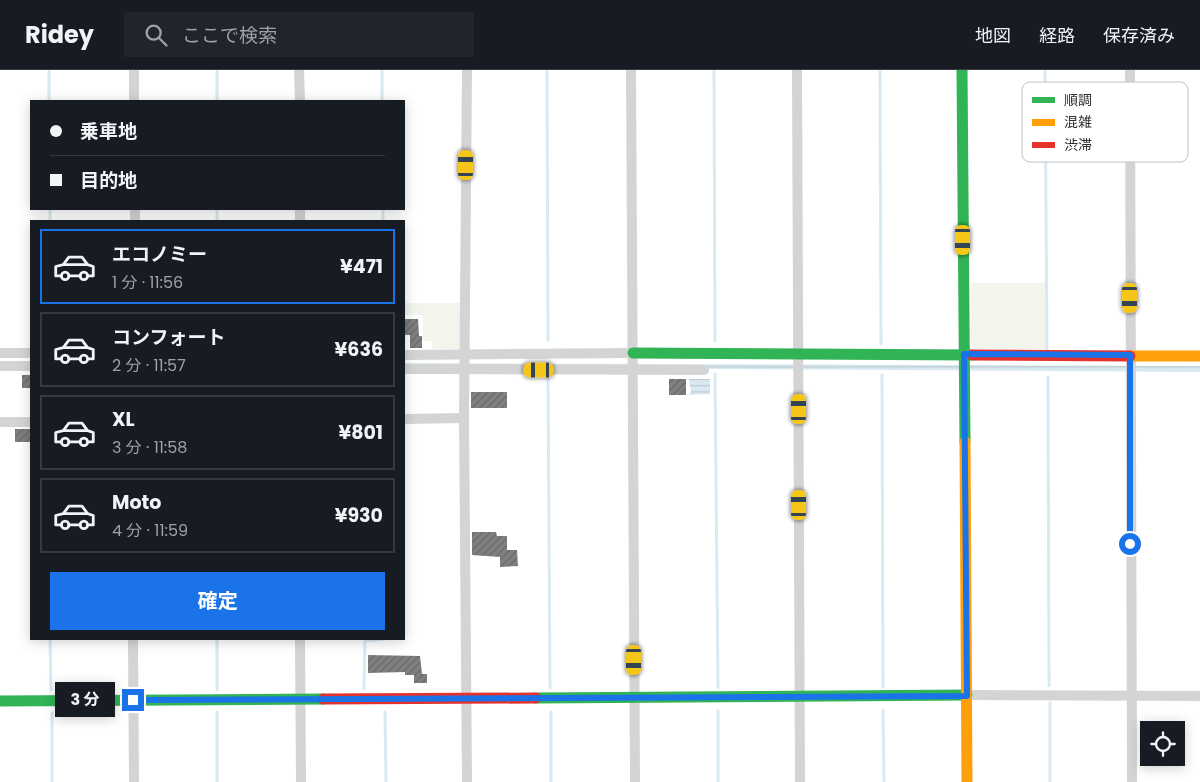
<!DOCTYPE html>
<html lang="ja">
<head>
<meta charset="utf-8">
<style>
  :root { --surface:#171b24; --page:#20242c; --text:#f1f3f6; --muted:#9ea1a6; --line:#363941; --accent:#1a73e8 }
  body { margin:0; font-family:Poppins,"Noto Sans JP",sans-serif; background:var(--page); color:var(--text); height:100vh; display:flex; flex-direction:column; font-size:19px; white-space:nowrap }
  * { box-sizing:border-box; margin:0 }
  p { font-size:16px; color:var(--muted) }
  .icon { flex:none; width:28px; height:28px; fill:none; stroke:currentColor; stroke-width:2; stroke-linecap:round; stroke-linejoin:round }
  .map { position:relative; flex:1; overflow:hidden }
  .sheet { position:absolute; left:30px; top:150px; width:375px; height:420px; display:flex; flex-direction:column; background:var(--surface); border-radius:0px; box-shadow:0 2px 12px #0003 }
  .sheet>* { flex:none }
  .banner { position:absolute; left:30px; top:30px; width:375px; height:110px; border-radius:0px; box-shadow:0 2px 12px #0003; display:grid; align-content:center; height:110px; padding:0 20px; background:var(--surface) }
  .tools { position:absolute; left:1140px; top:651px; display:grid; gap:10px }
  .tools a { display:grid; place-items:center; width:45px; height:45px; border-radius:0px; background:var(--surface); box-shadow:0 2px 12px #0003; font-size:25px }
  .end { position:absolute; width:22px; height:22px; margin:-11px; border:6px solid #1a73e8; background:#fff; box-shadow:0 0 0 2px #fff }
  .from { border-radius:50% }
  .bubble { position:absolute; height:35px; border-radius:0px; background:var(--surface); box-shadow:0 2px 12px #0003; font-size:16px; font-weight:700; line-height:35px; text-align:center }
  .car { position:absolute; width:15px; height:30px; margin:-15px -8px; border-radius:6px; box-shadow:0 0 4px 1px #0007; background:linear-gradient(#f5c518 24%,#345 0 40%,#f5c518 0 76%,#345 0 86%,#f5c518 0) }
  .banner b { display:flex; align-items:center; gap:18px; height:48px; font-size:19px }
  .banner b+b { border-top:1px solid var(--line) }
  .banner i { width:12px; height:12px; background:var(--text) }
  ul { padding:9px 0 0; list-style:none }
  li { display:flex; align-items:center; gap:15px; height:75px; margin:0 10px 8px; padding:0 10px; border:2px solid var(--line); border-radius:0px }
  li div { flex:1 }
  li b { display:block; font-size:19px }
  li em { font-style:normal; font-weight:700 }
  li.selected { border-color:var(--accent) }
  li>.icon { width:45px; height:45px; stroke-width:1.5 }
  .primary-button { display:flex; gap:10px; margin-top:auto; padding:10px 20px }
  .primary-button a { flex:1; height:58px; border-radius:0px; background:var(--accent); color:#fff; font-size:20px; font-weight:700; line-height:58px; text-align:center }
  header { display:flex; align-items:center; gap:30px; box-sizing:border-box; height:70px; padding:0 25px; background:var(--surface); border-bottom:1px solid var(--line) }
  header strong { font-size:24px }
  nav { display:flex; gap:28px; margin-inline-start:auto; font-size:18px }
  .search { width:350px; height:45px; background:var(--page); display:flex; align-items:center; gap:12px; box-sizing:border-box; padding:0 18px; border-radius:0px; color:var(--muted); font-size:19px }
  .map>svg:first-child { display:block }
</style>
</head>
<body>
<header>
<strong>Ridey</strong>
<div class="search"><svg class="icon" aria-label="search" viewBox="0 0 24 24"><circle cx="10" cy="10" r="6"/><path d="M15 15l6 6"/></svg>ここで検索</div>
<nav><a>地図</a><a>経路</a><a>保存済み</a></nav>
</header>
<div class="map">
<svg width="1200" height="712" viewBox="0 0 1200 712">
  <defs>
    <pattern id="water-rules" width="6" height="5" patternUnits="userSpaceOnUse" patternTransform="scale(1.25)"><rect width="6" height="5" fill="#d9e9f2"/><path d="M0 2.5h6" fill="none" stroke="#bbc8d0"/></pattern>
    <pattern id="building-hatch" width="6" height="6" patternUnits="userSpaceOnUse" patternTransform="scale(1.25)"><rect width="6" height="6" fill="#7f7f7f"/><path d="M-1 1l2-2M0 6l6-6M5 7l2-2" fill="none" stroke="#686868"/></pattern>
  </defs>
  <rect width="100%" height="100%" fill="#fff"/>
  <g fill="#f1f5ec">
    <path d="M971,213H1045L1046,279H976L971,274Z"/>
    <path d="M404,233H462V276L459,279H432V271H423V245H404Z"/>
  </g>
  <g fill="url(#water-rules)">
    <path d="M404,293L1200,296V302L404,297Z"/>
    <path d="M689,309H710V324L689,325L691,322Z"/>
  </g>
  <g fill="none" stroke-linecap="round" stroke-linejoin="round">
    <g stroke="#d9e9f2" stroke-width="3">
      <path d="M49,0V31"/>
      <path d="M217,0V31"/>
      <path d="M382,0V31"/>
      <path d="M547,0L548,270"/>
      <path d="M714,0L715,271"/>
      <path d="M880,0L881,274"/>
      <path d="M1045,0L1047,279"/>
      <path d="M50,139V151"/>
      <path d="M217,139V151"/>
      <path d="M383,139V151"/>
      <path d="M548,304L550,618"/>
      <path d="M715,304L718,618"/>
      <path d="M882,305L883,617"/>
      <path d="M1048,307L1049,616"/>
      <path d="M50,569L51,620"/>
      <path d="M217,569V620"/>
      <path d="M364,619L365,571L385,569"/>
      <path d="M1050,633V712"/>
      <path d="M883,640L884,712"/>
      <path d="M718,641V712"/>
      <path d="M217,642V712"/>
      <path d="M385,642L386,712"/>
      <path d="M551,642V712"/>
      <path d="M52,643V712"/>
    </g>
  </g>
  <g fill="url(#building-hatch)">
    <path d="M404,249H418L419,266H422V278H410V265H404Z"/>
    <rect x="22" y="305" width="9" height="13"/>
    <rect x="669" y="309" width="17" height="16"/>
    <rect x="471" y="322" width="36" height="16"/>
    <rect x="15" y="359" width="15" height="13"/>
    <path d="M472,462H496L497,466H507V480H517L518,496L500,497V487L472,485Z"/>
    <path d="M368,585L420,586L422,604H427V613H414V605H405V602L368,603Z"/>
  </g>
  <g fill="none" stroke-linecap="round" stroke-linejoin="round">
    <g stroke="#d4d4d4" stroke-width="10">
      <path d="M134,0V31"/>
      <path d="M299,0L300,31"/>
      <path d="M631,0L635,712"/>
      <path d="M797,0L800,712"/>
      <path d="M1130,0L1132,712"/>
      <path d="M135,139V151"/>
      <path d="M300,139V151"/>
      <path d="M0,283H31"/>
      <path d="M404,285L633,283"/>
      <path d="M0,296H31"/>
      <path d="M404,299L704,300"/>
      <path d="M404,349L464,348"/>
      <path d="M0,352H31"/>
      <path d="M133,569L134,712"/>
      <path d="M300,569L301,712"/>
      <path d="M967,625L1200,626"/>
      <path d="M467,712L464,348L467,0"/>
    </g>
    <g stroke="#30b455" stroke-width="11">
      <path d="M962,0L965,372"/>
      <path d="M633,283L972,285"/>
      <path d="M536,628L967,625"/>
      <path d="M0,631L323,629"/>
    </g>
    <g stroke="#ff9f0a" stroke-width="11">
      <path d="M1130,286H1200"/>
      <path d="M965,372L967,712"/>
    </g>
    <g stroke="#e5322d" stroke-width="11">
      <path d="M972,285L1130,286"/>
      <path d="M323,629L536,628"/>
    </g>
  </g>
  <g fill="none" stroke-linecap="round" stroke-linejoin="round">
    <path stroke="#1a73e8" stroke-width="6" d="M133,630L967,626L964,284L1130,285V474"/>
  </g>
  <rect x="1022" y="12" width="166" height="80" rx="8" fill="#fff" stroke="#c1c1c1" stroke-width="1"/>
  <rect x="1032" y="27" width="23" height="6" fill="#30b455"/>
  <rect x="1032" y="49" width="23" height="7" fill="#ff9f0a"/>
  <rect x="1032" y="72" width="23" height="6" fill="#e5322d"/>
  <g font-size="14" fill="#2f2f2f">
    <text x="1064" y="35">順調</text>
    <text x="1064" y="57">混雑</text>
    <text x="1064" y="80">渋滞</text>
  </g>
</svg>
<div class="tools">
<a><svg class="icon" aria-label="locate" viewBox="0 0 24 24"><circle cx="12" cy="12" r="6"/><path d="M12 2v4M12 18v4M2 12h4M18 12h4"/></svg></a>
</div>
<i class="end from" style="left:1130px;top:474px"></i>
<i class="end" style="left:133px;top:630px"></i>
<div class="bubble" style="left:55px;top:612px;width:60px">3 分</div>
<i class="car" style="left:466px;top:95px;rotate:0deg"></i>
<i class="car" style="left:963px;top:170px;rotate:180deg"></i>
<i class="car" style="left:1130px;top:228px;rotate:180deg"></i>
<i class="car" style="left:539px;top:300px;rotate:270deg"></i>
<i class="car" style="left:799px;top:339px;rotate:0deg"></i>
<i class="car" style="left:799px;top:435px;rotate:0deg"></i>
<i class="car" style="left:634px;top:590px;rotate:180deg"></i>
<div class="banner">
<b><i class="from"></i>乗車地</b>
<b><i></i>目的地</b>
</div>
<section class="sheet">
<ul>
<li class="selected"><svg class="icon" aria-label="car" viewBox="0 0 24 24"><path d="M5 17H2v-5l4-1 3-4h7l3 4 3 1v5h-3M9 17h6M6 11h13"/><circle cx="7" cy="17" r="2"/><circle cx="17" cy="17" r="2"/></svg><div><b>エコノミー</b><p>1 分 · 11:56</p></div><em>¥471</em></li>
<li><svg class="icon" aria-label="car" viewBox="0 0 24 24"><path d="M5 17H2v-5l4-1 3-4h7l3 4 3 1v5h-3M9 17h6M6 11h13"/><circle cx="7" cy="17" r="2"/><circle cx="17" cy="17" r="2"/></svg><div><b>コンフォート</b><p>2 分 · 11:57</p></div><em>¥636</em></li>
<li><svg class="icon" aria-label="car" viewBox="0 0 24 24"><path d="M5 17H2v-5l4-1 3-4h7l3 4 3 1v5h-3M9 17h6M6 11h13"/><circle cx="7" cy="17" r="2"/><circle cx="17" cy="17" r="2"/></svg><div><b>XL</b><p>3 分 · 11:58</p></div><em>¥801</em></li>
<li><svg class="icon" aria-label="car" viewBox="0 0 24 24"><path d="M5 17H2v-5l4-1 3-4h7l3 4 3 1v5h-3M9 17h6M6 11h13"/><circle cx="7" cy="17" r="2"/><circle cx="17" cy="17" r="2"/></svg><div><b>Moto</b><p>4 分 · 11:59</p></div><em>¥930</em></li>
</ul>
<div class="primary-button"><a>確定</a></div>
</section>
</div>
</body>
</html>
